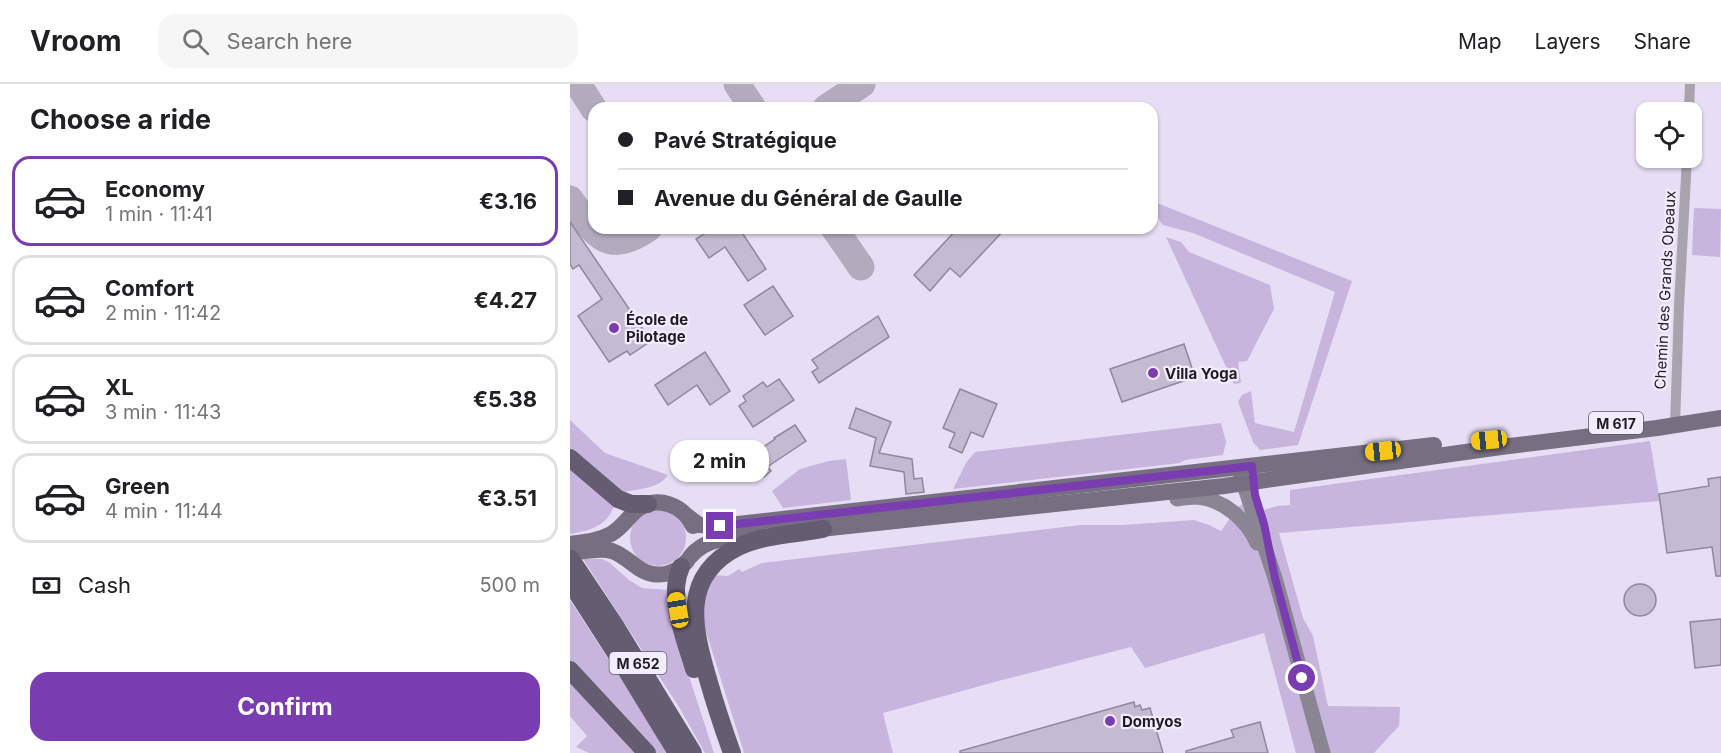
<!DOCTYPE html>
<html lang="en">
<head>
<meta charset="utf-8">
<style>
  :root { --surface:#fff; --page:#f6f6f6; --text:#202124; --muted:#757577; --line:#e0e0e0; --accent:#7a3cb1 }
  body { margin:0; font-family:Inter,sans-serif; background:var(--page); color:var(--text); height:100vh; display:flex; flex-direction:column; font-size:22px; white-space:nowrap }
  * { box-sizing:border-box; margin:0 }
  p { font-size:20px; color:var(--muted) }
  .icon { flex:none; width:33px; height:33px; fill:none; stroke:currentColor; stroke-width:2; stroke-linecap:round; stroke-linejoin:round }
  .map { position:relative; flex:1; overflow:hidden }
  .details { display:flex; flex-direction:column; background:var(--surface); width:570px }
  .details>* { flex:none }
  .top-card { position:absolute; left:18px; top:18px; width:570px; height:132px; border-radius:18px; box-shadow:0 2px 4px #0004; display:grid; align-content:center; height:132px; padding:0 30px; background:var(--surface) }
  .tools { position:absolute; left:1066px; top:18px; display:grid; gap:12px }
  .tools a { display:grid; place-items:center; width:66px; height:66px; border-radius:12px; background:var(--surface); box-shadow:0 2px 4px #0004; font-size:30px }
  .end { position:absolute; width:27px; height:27px; margin:-14px; border:8px solid #7a3cb1; background:#fff; box-shadow:0 0 0 3px #fff }
  .from { border-radius:50% }
  .bubble { position:absolute; height:42px; border-radius:18px; background:var(--surface); box-shadow:0 2px 4px #0004; font-size:20px; font-weight:700; line-height:42px; text-align:center }
  .car { position:absolute; width:18px; height:36px; margin:-18px -9px; border-radius:8px; box-shadow:0 0 4px 2px #0007; background:linear-gradient(#f5c518 24%,#345 0 40%,#f5c518 0 76%,#345 0 86%,#f5c518 0) }
  .top-card b { display:flex; align-items:center; gap:21px; height:57px; font-size:22px }
  .top-card b+b { border-top:2px solid var(--line) }
  .top-card i { width:15px; height:15px; background:var(--text) }
  ul { padding:0; list-style:none }
  li { display:flex; align-items:center; gap:18px; height:90px; margin:0 12px 9px; padding:0 18px; border:3px solid var(--line); border-radius:18px }
  li div { flex:1 }
  li b { display:block; font-size:22px }
  li em { font-style:normal; font-weight:700 }
  li.active { border-color:var(--accent) }
  li>.icon { width:54px; height:54px; stroke-width:1.5 }
  h2 { padding:0 30px; font-size:27px; line-height:72px }
  .pay { display:flex; align-items:center; gap:15px; height:66px; padding:0 30px; font-size:22px }
  .pay p { margin-inline-start:auto }
  .primary-button { display:flex; gap:12px; margin-top:auto; padding:12px 30px }
  .primary-button a { flex:1; height:69px; border-radius:18px; background:var(--accent); color:#fff; font-size:24px; font-weight:700; line-height:69px; text-align:center }
  header { display:flex; align-items:center; gap:36px; box-sizing:border-box; height:84px; padding:0 30px; background:var(--surface); border-bottom:2px solid var(--line) }
  header strong { font-size:28px }
  nav { display:flex; gap:33px; margin-inline-start:auto; font-size:21px }
  .search { width:420px; height:54px; background:var(--page); display:flex; align-items:center; gap:15px; box-sizing:border-box; padding:0 21px; border-radius:18px; color:var(--muted); font-size:22px }
  main { display:flex; flex:1; min-height:0 }
  .map>svg:first-child { display:block }
</style>
</head>
<body>
<header>
<strong>Vroom</strong>
<div class="search"><svg class="icon" aria-label="search" viewBox="0 0 24 24"><circle cx="10" cy="10" r="6"/><path d="M15 15l6 6"/></svg>Search here</div>
<nav><a>Map</a><a>Layers</a><a>Share</a></nav>
</header>
<main>
<section class="details">
<h2>Choose a ride</h2>
<ul>
<li class="active"><svg class="icon" aria-label="car" viewBox="0 0 24 24"><path d="M5 17H2v-5l4-1 3-4h7l3 4 3 1v5h-3M9 17h6M6 11h13"/><circle cx="7" cy="17" r="2"/><circle cx="17" cy="17" r="2"/></svg><div><b>Economy</b><p>1 min · 11:41</p></div><em>€3.16</em></li>
<li><svg class="icon" aria-label="car" viewBox="0 0 24 24"><path d="M5 17H2v-5l4-1 3-4h7l3 4 3 1v5h-3M9 17h6M6 11h13"/><circle cx="7" cy="17" r="2"/><circle cx="17" cy="17" r="2"/></svg><div><b>Comfort</b><p>2 min · 11:42</p></div><em>€4.27</em></li>
<li><svg class="icon" aria-label="car" viewBox="0 0 24 24"><path d="M5 17H2v-5l4-1 3-4h7l3 4 3 1v5h-3M9 17h6M6 11h13"/><circle cx="7" cy="17" r="2"/><circle cx="17" cy="17" r="2"/></svg><div><b>XL</b><p>3 min · 11:43</p></div><em>€5.38</em></li>
<li><svg class="icon" aria-label="car" viewBox="0 0 24 24"><path d="M5 17H2v-5l4-1 3-4h7l3 4 3 1v5h-3M9 17h6M6 11h13"/><circle cx="7" cy="17" r="2"/><circle cx="17" cy="17" r="2"/></svg><div><b>Green</b><p>4 min · 11:44</p></div><em>€3.51</em></li>
</ul>
<div class="pay"><svg class="icon" aria-label="cash" viewBox="0 0 24 24"><path d="M3 7h18v10H3z"/><circle cx="12" cy="12" r="2"/></svg>Cash<p>500 m</p></div>
<div class="primary-button"><a>Confirm</a></div>
</section>
<div class="map">
<svg width="1151" height="669" viewBox="0 0 1151 669">
  <rect width="100%" height="100%" fill="#e7ddf4"/>
  <g fill="#c7b5de">
    <path d="M582,117L782,197L728,361L690,366L683,358L668,318L672,311L681,307L685,339L724,348L765,208L623,149L593,141L582,126Z"/>
    <path d="M1124,124L1151,125L1150,173L1122,171Z"/>
    <path d="M596,153L611,158L619,168L700,201L704,225L677,277L668,278L671,299L664,300Z"/>
    <path d="M0,336L35,369L98,391C88,406 67,404 51,409L0,364Z"/>
    <path d="M651,339L656,358L653,371L615,376L610,379L383,405L396,379L405,368Z"/>
    <path d="M1080,357L1090,417L709,449L733,534L743,552L758,622L830,623L829,642L804,669H726L694,549L575,584L561,563L428,597L313,629L323,669H174L132,535L133,510L143,491L158,492L169,485L172,488L192,479L511,441H553L624,436L639,441L651,447L668,423L675,419L680,430L707,422L720,421V406Z"/>
    <path d="M276,375L281,416L213,424L202,407L230,385L259,377Z"/>
    <path d="M0,382L44,421C38,442 19,447 0,450Z"/>
    <circle cx="88" cy="454" r="28"/>
    <path d="M13,475H32L40,479L59,496L72,504L98,506L113,574L144,669H135L109,623Z"/>
    <path d="M0,516L77,635L96,669H84L0,578Z"/>
    <path d="M0,595L69,669H19L6,663L17,652L0,632Z"/>
  </g>
  <g fill="none" stroke-linecap="round" stroke-linejoin="round">
    <g stroke="#b3aabe" stroke-width="27">
      <path d="M8,0L24,25"/>
      <path d="M167,0L183,24"/>
      <path d="M256,24L292,0"/>
      <path d="M0,115C24,149 36,174 79,144"/>
      <path d="M264,144L291,183"/>
    </g>
  </g>
  <g fill="#c4bad1" stroke="#91879d" stroke-width="1.5">
    <path d="M0,138L81,257L60,271L57,267L39,278L8,232L32,215L9,181L3,185L0,180Z"/>
    <path d="M143,144H169L196,185L178,197L155,163L139,174L126,155Z"/>
    <path d="M388,144H436L390,193L380,184L360,207L344,191Z"/>
    <path d="M203,202L223,232L195,251L174,221Z"/>
    <path d="M308,232L319,253L249,299L242,288L248,284L242,276Z"/>
    <path d="M614,260L625,293L552,318L540,285Z"/>
    <path d="M135,268L160,307L140,321L127,301L98,321L85,301Z"/>
    <path d="M209,295L224,316L183,343L169,322L176,317L173,312L193,298L197,303Z"/>
    <path d="M390,305L427,320L413,353L401,348L392,369L379,363L385,349L373,344Z"/>
    <path d="M286,324L321,338L309,369L342,375L344,395L352,394L354,408L336,410L334,388L300,382L306,354L279,344Z"/>
    <path d="M225,341L236,357L200,381L198,383L201,387L194,393L179,373L205,355L204,354Z"/>
    <path d="M1151,393V492H1146L1142,463L1097,469L1089,410L1139,402L1138,395Z"/>
    <circle cx="1070" cy="516" r="16"/>
    <path d="M1151,535V581L1125,584L1120,538Z"/>
    <path d="M564,618L565,623L570,621L572,626L580,624L593,669H390V667Z"/>
    <path d="M690,638L698,669H616V667L664,653L661,646Z"/>
  </g>
  <g fill="none" stroke-linecap="round" stroke-linejoin="round">
    <g stroke="#a8a3ad" stroke-width="10">
      <path d="M1119,28L1120,0"/>
      <path d="M1105,341L1109,222L1117,74"/>
    </g>
    <g stroke="#8b8593" stroke-width="15">
      <path d="M670,389L705,494L753,669"/>
      <path d="M607,415C613,414 620,413 627,413C653,415 677,436 687,459"/>
    </g>
    <g stroke="#776f81" stroke-width="16">
      <path d="M117,432L129,441L150,442L864,361"/>
      <path d="M241,446L654,402L931,363L1087,344L1151,334"/>
      <path d="M0,460C14,458 28,457 41,450C52,444 58,433 68,425C88,411 113,421 123,442"/>
      <path d="M0,469C13,468 29,463 42,467C53,471 61,479 70,485C86,495 105,491 117,477"/>
      <path d="M120,473C136,452 167,453 191,451"/>
    </g>
    <g stroke="#655c71" stroke-width="18">
      <path d="M0,374L48,415L61,420H78"/>
      <path d="M0,474L44,540L123,669"/>
      <path d="M111,483C97,513 115,554 124,585"/>
      <path d="M0,498L49,574L107,669"/>
      <path d="M0,586L77,669"/>
      <path d="M162,669C153,644 145,620 138,595C123,544 110,492 168,463C192,451 227,450 253,445"/>
    </g>
  </g>
  <g fill="none" stroke-linecap="round" stroke-linejoin="round">
    <path stroke="#7a3cb1" stroke-width="8" d="M150,442L682,382L685,411L694,440L705,494L732,594"/>
  </g>
  <g fill="#7a3cb1" stroke="#f3ebfe" stroke-width="2">
    <circle cx="44" cy="244" r="6"/>
    <circle cx="583" cy="289" r="6"/>
    <circle cx="540" cy="637" r="6"/>
  </g>
  <g text-anchor="middle" dominant-baseline="central" stroke-width="4.5" stroke-linejoin="round" paint-order="stroke">
    <g fill="#f3ebfe" stroke="#5f5a65" stroke-width="1.5">
      <rect x="1019" y="328" width="54" height="22" rx="4.5"/>
      <rect x="39.5" y="568" width="57" height="22" rx="4.5"/>
    </g>
    <g font-size="14" font-weight="bold" fill="#201c24">
      <text x="1046" y="339">M 617</text>
      <text x="68" y="579">M 652</text>
    </g>
    <g font-size="15" fill="#201c24" stroke="#f3ebfe">
      <text transform="translate(1095 206) rotate(-87)">Chemin des Grands Obeaux</text>
    </g>
    <g font-size="15" font-weight="bold" fill="#201c24" stroke="#f3ebfe" text-anchor="start">
      <text x="56" y="235">École de<tspan x="56" dy="17">Pilotage</tspan></text>
      <text x="595" y="289">Villa Yoga</text>
      <text x="552" y="637">Domyos</text>
    </g>
  </g>
</svg>
<div class="tools">
<a><svg class="icon" aria-label="locate" viewBox="0 0 24 24"><circle cx="12" cy="12" r="6"/><path d="M12 2v4M12 18v4M2 12h4M18 12h4"/></svg></a>
</div>
<i class="end from" style="left:732px;top:594px"></i>
<i class="end" style="left:150px;top:442px"></i>
<div class="bubble" style="left:100px;top:356px;width:99px">2 min</div>
<i class="car" style="left:919px;top:356px;rotate:264deg"></i>
<i class="car" style="left:813px;top:367px;rotate:264deg"></i>
<i class="car" style="left:108px;top:526px;rotate:350deg"></i>
<div class="top-card">
<b><i class="from"></i>Pavé Stratégique</b>
<b><i></i>Avenue du Général de Gaulle</b>
</div>
</div>
</main>
</body>
</html>
